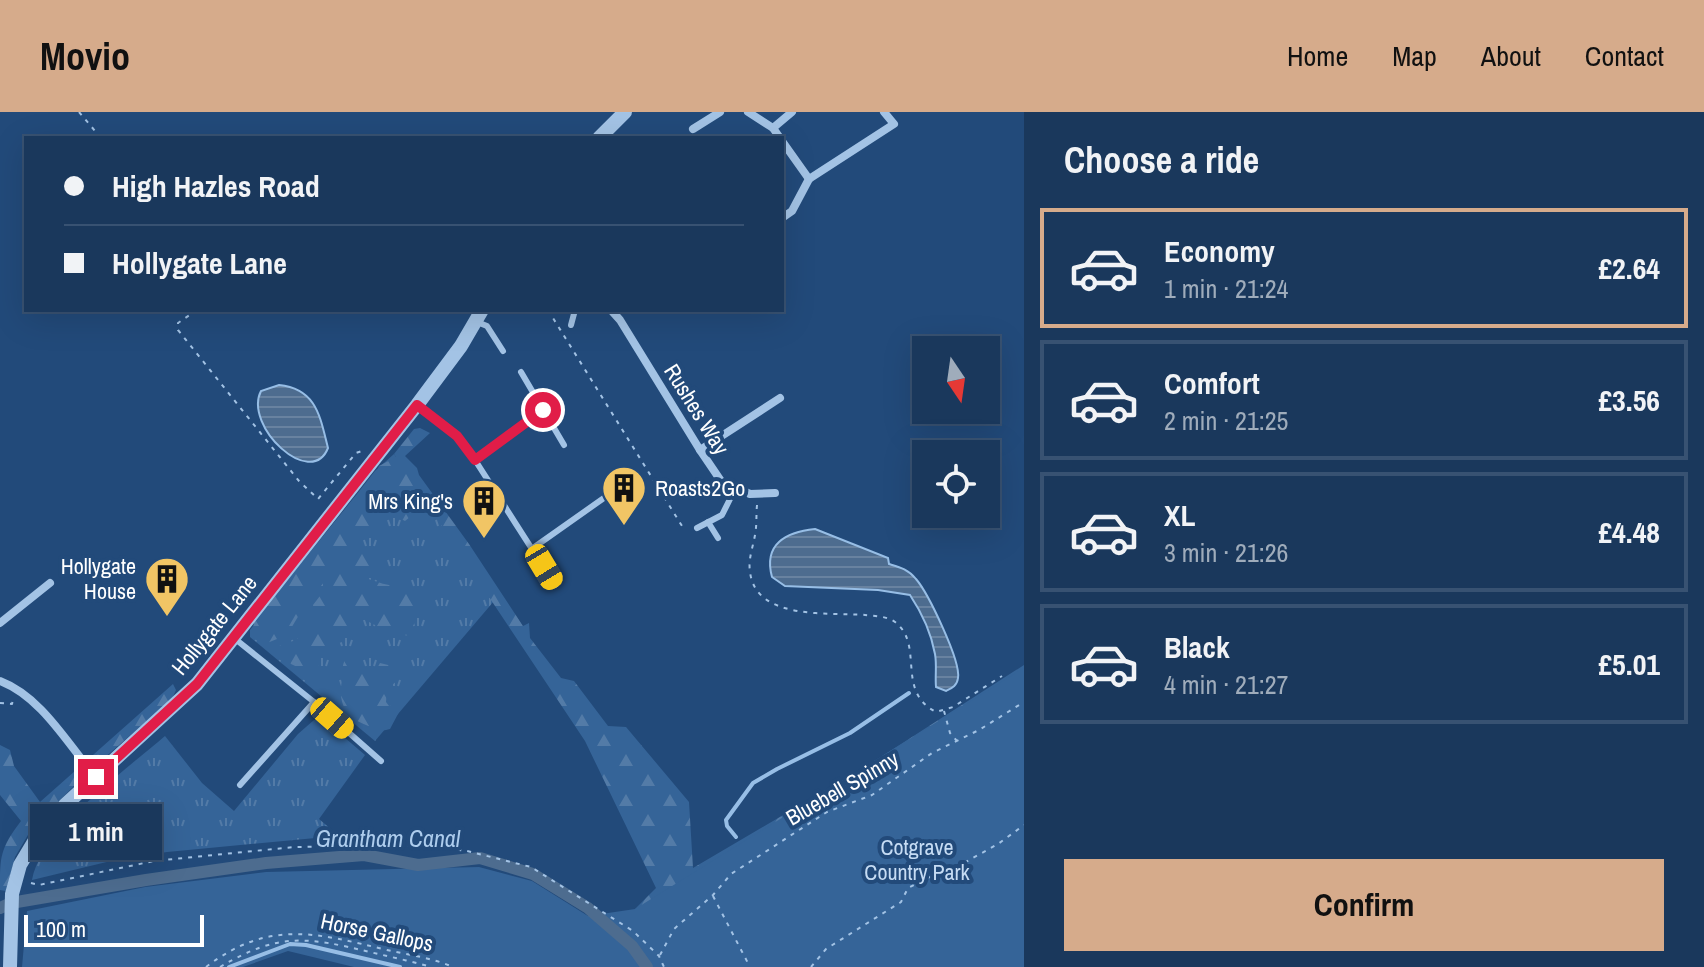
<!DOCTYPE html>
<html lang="en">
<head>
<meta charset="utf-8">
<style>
  :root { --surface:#1a385c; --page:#274365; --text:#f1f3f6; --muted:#9facbb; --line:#385272; --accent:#d6ab8b }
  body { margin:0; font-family:"Archivo Narrow",sans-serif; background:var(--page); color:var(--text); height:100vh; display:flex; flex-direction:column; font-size:30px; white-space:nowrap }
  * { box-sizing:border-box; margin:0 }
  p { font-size:26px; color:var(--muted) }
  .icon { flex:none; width:44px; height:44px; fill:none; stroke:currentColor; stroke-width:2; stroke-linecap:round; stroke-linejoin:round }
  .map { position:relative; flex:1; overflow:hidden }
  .sheet { display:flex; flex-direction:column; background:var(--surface); width:680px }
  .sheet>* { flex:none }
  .banner { position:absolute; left:24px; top:24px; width:760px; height:176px; border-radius:0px; box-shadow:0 8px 32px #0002,0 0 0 2px var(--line); display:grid; align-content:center; height:176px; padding:0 40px; background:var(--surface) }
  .needle { width:52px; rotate:167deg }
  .controls { position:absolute; left:912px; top:224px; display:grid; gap:16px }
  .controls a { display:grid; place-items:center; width:88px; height:88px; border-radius:0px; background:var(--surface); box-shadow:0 8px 32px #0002,0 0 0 2px var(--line); font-size:40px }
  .scale { position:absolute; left:24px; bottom:20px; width:180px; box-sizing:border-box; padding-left:8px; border:4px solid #fff; border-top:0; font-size:22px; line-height:28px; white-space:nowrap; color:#fff; -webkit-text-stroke:6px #224a7a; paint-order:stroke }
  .end { position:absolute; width:36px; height:36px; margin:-18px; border:10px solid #e11d48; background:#fff; box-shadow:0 0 0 4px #fff }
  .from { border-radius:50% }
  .bubble { position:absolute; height:56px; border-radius:0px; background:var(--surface); box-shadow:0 8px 32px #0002,0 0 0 2px var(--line); font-size:26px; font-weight:700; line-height:56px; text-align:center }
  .car { position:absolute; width:24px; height:48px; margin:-24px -12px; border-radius:10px; box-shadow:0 0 6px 2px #0007; background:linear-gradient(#f5c518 24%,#345 0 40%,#f5c518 0 76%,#345 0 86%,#f5c518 0) }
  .banner b { display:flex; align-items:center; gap:28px; height:76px; font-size:30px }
  .banner b+b { border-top:2px solid var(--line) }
  .banner i { width:20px; height:20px; background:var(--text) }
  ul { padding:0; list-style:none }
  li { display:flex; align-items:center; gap:24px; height:120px; margin:0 16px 12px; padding:0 24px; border:4px solid var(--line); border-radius:0px }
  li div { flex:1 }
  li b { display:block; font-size:30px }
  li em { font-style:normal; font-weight:700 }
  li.on { border-color:var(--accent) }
  li>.icon { width:72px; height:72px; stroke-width:1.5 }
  h2 { padding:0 40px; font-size:36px; line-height:96px }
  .button { display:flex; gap:16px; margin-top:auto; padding:16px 40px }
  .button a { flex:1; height:92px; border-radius:0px; background:var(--accent); color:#111; font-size:32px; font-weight:700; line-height:92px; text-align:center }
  header { display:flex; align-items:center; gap:48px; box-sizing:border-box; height:112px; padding:0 40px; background:var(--accent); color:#111 }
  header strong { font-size:38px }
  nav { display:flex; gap:44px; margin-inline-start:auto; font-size:28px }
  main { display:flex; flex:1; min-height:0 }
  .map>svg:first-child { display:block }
</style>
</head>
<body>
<header>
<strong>Movio</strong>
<nav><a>Home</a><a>Map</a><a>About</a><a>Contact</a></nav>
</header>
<main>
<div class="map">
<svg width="1024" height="855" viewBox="0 0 1024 855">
  <defs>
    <pattern id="grass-tufts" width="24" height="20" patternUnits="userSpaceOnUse" patternTransform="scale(2)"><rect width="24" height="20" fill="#356498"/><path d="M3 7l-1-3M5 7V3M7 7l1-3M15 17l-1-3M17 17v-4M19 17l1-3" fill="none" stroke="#537ba7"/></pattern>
    <pattern id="forest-firs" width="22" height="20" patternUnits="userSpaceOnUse" patternTransform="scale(2)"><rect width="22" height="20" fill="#356498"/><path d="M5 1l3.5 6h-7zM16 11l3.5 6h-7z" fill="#537ba7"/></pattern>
    <pattern id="water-rules" width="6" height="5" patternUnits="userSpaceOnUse" patternTransform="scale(2)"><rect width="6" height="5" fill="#4d6c8f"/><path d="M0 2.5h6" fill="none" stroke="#6882a0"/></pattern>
  </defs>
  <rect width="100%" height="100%" fill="#224a7a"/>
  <g fill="url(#grass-tufts)">
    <path d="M394,342L494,489L375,629L250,525V518L375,359Z"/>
    <path d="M314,608H324L365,643L319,707L332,718L326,725L167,740L119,747L32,768C40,720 127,657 165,624L202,671L234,699L298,622Z"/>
  </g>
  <g fill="url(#forest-firs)">
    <path d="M420,316L430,321L405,344L417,356L419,363L469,432L523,514L529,511L530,526L561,566L574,569L608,614L626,615L689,690L693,756L870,652L1024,553V855L635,797L656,776L585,629L423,386L415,401L405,409C392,403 398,392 390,383L383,384L379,393L374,419L357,421C358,432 368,439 378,438L384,453L381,459L367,462L352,455H341L332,462C351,458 370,469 389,473L395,481L406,479L414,482C422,494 418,507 410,519L422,516L421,525L393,522L363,507L354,516L344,518L345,529L321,537L320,551L316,560L312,562L291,552L275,535C295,531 303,524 315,507L313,493L323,480L325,469L305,493L287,523L262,533L253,518L254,509L354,386L359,382L369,380L379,354L396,345L394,342L414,317Z"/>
    <path d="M348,544L362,556L370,555L374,562L380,551L388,553L397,569L387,577L386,590L389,594L397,593L399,600L390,617C380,620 375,617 366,613C344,604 338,590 342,568C343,557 341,552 348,544Z"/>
    <path d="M173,572L176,578L172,587L87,661L32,716L15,745L6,779L0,778C0,744 0,737 21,709L0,683V633L10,638L14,654L40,690Z"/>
  </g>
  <path fill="#356498" d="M1024,556V855H354L288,839L243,855H22L27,799L145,775L266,760L479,755L532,769L588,804L635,797Z"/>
  <g fill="url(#water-rules)" stroke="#97bee6" stroke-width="2">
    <path d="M279,273C317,277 320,305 328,336C311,378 243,314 261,279Z"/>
    <path d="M815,417L888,446L889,452C899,455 908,457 916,467C928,481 961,549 958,566C957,574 952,576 946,579L936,575C935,564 937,553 935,542C931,520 922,501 910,483L878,478L785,474L772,465C763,432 786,420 815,417Z"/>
  </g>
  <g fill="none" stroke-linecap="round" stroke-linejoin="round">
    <g stroke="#97bee6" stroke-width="4">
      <path d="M736,725L727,714L726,708L753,671L777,657L850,621L909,581"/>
      <path d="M229,855L290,832L306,833L400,855"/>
    </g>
    <path stroke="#4d6c8f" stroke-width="12" d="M0,796L11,791L146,768L266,751L364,743L418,753L480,746L533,762L588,796L632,834L647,855"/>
    <g stroke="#a3c3e5" stroke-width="2" stroke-dasharray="4 6" stroke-linecap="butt">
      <path d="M79,0L101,26"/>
      <path d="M197,198L178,211V218L299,369L318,387L356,341L365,338"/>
      <path d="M548,198L682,414"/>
      <path d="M757,393C756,403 757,413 755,423C753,435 748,447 750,460C756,509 829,500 865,503C874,504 887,504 895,510C925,533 895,579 936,600L953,595L1002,564"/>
      <path d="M0,591L12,592L13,588"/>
      <path d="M944,599L950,621L957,629"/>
      <path d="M31,771L39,773L154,749L294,735L418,733L467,739L531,755L633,819L659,844L664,855"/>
      <path d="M713,784L750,855"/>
      <path d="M660,843L674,817L713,783L731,762L827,700L872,683L932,641L979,618L1024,590"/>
      <path d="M206,855C269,807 316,821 387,838C409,843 433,846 453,855"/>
      <path d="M220,855C279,820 307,825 370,840C390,845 411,849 431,855"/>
      <path d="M811,855L826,837L901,790L908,776L936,762L953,757L998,732L1024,713"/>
    </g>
    <g stroke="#a3c3e5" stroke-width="6">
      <path d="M477,210L487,214L503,239"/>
      <path d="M571,213L575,198"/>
      <path d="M521,260L564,333"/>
      <path d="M418,293L457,324L475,348L555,473"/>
      <path d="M475,348L543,298"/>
      <path d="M708,410L718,426"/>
      <path d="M697,416L722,403L736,375"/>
      <path d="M533,436L628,369"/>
      <path d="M234,526L314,590L381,649"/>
      <path d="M240,673L314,590"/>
    </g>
    <g stroke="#a3c3e5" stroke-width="8">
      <path d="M748,0L773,16"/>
      <path d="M693,17L720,0"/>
      <path d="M780,26L773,16L792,0"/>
      <path d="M782,29L809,67L894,12L884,0"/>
      <path d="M782,106L792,99L809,67"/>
      <path d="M611,198L620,208L700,338L721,369L750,382L775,381"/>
      <path d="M700,338L780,286"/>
      <path d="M0,511L50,471"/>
      <path d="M0,569C42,585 68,633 96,665"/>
    </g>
    <g stroke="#a3c3e5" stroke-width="14">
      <path d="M599,26L625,0"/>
      <path d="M10,855L12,782L20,753L38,723L65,693L197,572L417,293L461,234L482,198"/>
    </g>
  </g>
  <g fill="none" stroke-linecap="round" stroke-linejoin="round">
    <path stroke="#e11d48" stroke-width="10" d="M96,665L197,572L417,293L457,324L475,348L543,298"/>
  </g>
  <defs>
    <g id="building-pin" transform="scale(2.3)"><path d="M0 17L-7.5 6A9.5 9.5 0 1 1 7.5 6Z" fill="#f1c565" stroke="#224a7a"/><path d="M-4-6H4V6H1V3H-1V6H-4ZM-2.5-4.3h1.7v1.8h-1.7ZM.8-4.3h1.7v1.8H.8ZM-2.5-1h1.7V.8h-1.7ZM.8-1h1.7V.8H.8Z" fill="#111"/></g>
  </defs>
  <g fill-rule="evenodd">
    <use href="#building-pin" x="624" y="376"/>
    <use href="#building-pin" x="484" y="389"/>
    <use href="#building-pin" x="167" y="467"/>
  </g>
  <g text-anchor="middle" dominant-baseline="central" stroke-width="8" stroke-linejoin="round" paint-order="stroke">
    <g font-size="22" fill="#fff" stroke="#224a7a">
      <text transform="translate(697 297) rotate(58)">Rushes Way</text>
      <text transform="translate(214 513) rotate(-51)">Hollygate Lane</text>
      <text transform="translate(842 676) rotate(-30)">Bluebell Spinny</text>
      <text transform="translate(377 820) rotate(12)">Horse Gallops</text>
    </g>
    <g font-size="22" fill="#fff" stroke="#224a7a" text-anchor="end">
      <text x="655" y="376" text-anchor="start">Roasts2Go</text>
      <text x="453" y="389">Mrs King's</text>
      <text x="136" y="454">Hollygate<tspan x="136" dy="25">House</tspan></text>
    </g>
    <g font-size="22" fill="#c6dcf4" stroke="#224a7a">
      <text x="917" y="735">Cotgrave<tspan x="917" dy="25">Country Park</tspan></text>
    </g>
    <g font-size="24" font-style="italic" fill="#aecded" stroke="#224a7a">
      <text x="388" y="726">Grantham Canal</text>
    </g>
  </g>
</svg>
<div class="controls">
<a><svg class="needle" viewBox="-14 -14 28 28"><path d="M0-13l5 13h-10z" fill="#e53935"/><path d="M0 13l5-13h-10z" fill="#9facbb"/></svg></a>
<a><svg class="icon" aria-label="locate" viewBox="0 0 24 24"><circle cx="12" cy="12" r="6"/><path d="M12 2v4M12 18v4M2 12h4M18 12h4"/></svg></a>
</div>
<div class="scale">100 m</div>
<i class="end from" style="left:543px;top:298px"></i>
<i class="end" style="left:96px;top:665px"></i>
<div class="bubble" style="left:30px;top:692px;width:132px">1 min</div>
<i class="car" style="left:544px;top:455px;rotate:149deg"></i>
<i class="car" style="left:332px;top:606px;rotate:131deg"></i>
<div class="banner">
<b><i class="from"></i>High Hazles Road</b>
<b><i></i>Hollygate Lane</b>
</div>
</div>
<section class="sheet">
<h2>Choose a ride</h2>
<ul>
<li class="on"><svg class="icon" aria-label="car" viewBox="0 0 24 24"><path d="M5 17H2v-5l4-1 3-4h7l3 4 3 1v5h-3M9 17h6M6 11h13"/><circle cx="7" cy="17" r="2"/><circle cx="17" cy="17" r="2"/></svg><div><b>Economy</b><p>1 min · 21:24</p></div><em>£2.64</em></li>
<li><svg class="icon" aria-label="car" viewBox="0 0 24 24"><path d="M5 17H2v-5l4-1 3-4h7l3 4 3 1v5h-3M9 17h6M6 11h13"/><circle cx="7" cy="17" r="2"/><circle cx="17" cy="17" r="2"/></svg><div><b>Comfort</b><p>2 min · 21:25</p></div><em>£3.56</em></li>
<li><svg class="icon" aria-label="car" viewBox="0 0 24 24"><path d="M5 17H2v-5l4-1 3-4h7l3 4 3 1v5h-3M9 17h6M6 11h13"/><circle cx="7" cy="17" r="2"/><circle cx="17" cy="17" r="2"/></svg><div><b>XL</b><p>3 min · 21:26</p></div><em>£4.48</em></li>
<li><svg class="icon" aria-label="car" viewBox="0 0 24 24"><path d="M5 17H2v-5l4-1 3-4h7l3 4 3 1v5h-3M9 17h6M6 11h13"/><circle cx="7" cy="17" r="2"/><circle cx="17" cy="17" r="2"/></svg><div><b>Black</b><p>4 min · 21:27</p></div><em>£5.01</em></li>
</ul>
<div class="button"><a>Confirm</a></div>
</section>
</main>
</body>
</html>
